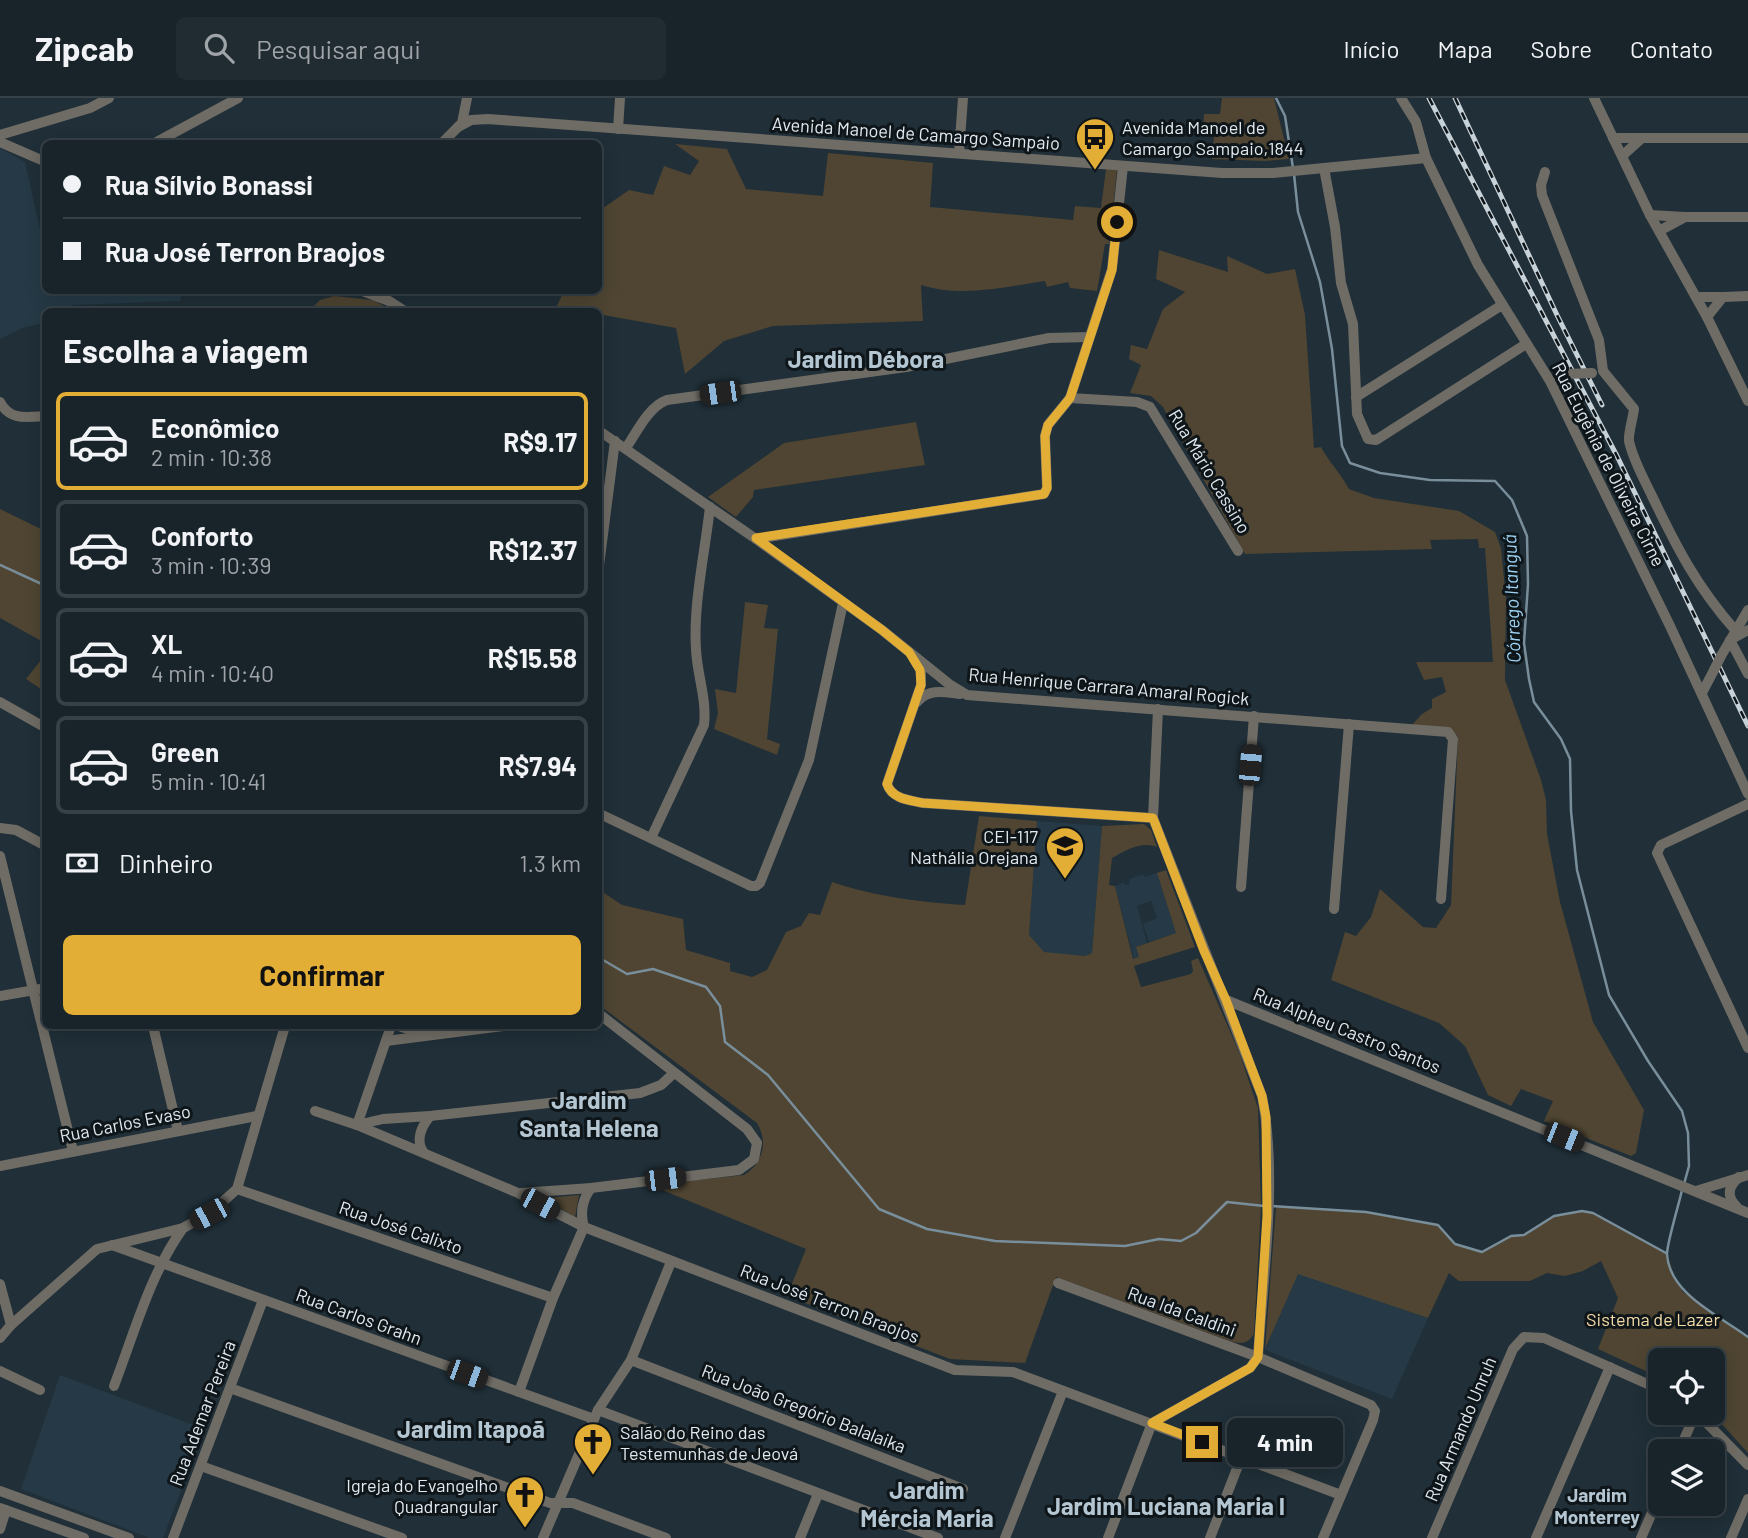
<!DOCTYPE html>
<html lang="pt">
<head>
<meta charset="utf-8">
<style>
  :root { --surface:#18232a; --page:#212b32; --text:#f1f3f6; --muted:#9fa4a8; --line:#364047; --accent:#e3ae35 }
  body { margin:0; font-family:Barlow,sans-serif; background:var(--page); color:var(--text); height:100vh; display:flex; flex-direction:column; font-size:26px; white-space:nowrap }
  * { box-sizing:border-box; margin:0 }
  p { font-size:23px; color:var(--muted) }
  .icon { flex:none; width:38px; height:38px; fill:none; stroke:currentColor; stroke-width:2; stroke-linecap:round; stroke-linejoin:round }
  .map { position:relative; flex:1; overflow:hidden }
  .panel { position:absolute; left:42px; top:210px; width:560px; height:721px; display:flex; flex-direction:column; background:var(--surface); border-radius:10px; box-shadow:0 4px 18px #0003,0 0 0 2px var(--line) }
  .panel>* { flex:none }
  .guide { position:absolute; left:42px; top:42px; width:560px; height:154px; border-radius:10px; box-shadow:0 4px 18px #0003,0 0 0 2px var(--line); display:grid; align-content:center; height:154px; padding:0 21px; background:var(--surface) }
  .fabs { position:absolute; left:1648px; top:1250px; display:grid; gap:14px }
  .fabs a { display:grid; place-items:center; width:77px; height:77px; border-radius:10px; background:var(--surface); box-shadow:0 4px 18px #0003,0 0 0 2px var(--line); font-size:35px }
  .end { position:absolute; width:32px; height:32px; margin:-16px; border:9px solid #e3ae35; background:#111; box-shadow:0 0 0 4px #111 }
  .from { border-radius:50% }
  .bubble { position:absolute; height:49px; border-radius:10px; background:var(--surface); box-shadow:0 4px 18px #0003,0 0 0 2px var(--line); font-size:23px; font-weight:700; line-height:49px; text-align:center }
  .car { position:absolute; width:21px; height:42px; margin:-21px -10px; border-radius:9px; box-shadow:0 0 5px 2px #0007; background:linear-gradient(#222 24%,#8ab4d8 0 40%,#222 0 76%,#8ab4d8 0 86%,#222 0) }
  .guide b { display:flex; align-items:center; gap:24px; height:66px; font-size:26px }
  .guide b+b { border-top:2px solid var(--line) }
  .guide i { width:18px; height:18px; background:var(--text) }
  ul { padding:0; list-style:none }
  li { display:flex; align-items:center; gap:21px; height:98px; margin:0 14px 10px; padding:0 7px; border:4px solid var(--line); border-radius:10px }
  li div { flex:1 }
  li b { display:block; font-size:26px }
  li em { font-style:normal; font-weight:700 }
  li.selected { border-color:var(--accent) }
  li>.icon { width:63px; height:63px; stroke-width:1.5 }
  h2 { padding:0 21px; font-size:32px; line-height:84px }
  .pay { display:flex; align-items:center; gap:18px; height:77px; padding:0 21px; font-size:26px }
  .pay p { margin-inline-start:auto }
  .action { display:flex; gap:14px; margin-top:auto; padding:14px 21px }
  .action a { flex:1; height:80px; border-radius:10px; background:var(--accent); color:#111; font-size:28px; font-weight:700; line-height:80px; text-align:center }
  header { display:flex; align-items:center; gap:42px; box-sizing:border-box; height:98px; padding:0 35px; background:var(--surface); border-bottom:2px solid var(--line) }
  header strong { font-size:33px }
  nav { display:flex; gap:38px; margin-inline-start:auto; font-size:24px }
  .search { width:490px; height:63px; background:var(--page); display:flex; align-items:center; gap:18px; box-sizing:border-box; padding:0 24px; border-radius:10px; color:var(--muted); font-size:26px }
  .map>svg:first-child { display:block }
</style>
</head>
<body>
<header>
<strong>Zipcab</strong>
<div class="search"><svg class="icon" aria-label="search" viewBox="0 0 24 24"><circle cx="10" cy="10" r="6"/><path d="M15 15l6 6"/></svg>Pesquisar aqui</div>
<nav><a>Início</a><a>Mapa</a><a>Sobre</a><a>Contato</a></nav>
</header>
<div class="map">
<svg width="1748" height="1440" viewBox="0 0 1748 1440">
  <rect width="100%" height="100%" fill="#202f38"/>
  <g fill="#253a46">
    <path d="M0,50L25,64L45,153L46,192L183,193L180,203L73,207L68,213L46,214L45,225L22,230L0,241Z"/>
    <path d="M1037,723L1102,728L1092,855L1085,858L1044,855L1029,837Z"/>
    <path d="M1157,775L1176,835L1149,844L1143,826L1157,820L1151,803L1137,808L1147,845L1136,849L1139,860L1134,861L1115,788L1124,784L1125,787L1130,786L1129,781L1143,776L1144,779Z"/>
    <path d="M1298,1175L1428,1220L1392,1301L1265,1252Z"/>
    <path d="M60,1277L204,1331L163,1440H150L21,1391Z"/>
  </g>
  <g fill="#4f4532">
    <path d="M1222,0H1274L1289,61L1265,63L1212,61L1214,39H1203L1204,16H1220Z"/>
    <path d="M675,46L727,51L746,91L823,98L828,55L933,65L930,109L1073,122L1075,108L1101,110L1106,71L1117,72L1109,146H1105L1097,193L1070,190L1068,184L1047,189L1045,183C1004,189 961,200 921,187L923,223L773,228L724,243L685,276L676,230L603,217L599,229L598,214H554L564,193L598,192L599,113L629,92L653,97L664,68L690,77L699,63Z"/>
    <path d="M1159,152L1228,174L1227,158L1267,176L1295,171L1305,217L1314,350L1321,349C1329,364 1341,376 1349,391L1374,400L1459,413L1495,434L1501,450L1506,501L1505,582L1541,682L1546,702L1547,736L1560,804L1593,924L1644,1012L1636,1055L1631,1058L1544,1023L1553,1003L1521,991L1511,1008L1488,997L1465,948L1439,925L1331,882L1345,834L1356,838L1371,819L1380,791L1423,829L1436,830L1451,807L1458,638L1449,630L1412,627L1422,616L1432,610V601L1446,594L1442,579L1424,582L1416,564H1493L1485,450H1479L1478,441L1430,442L1432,451L1245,456L1163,309L1151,298L1130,295L1141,267L1129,261L1131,247L1147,251L1163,211L1185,194L1156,181Z"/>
    <path d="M334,198L373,202L393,213L308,214L320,202Z"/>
    <path d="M916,324L925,367L754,392L753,399L736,419L708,399L784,345Z"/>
    <path d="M0,411L45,433V545L0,520Z"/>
    <path d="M745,504L768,507L764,530L778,531L767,641L780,646L777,657L714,631L718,615L715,591L736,595Z"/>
    <path d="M45,557V586L41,591L26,581Z"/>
    <path d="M979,718L1037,723L1029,837L1044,854L1085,858L1092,855L1102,728L1144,726L1151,732L1157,749C1141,743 1126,752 1112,760L1109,787L1115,788L1133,861L1139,859L1136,849L1176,835L1157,775L1166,772L1195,849L1134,868L1141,889L1191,876L1193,873L1191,863L1198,860L1239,954L1258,1010L1261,1108L1254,1236C1248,1245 1243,1246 1233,1244L1056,1179L1025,1265L950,1261L787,1198L806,1151L650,1087L744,1077C762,1066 769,1044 757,1025L599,907L598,791L622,807L683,821L686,852L730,865V873L752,879L767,872L786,834L801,828L809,815L820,817L832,784C878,799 918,804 965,807Z"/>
    <path d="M579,1097L575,1119L546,1102L547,1100Z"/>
    <path d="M1276,1109L1366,1114L1438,1127L1455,1146L1482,1153L1511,1138L1524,1137L1554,1118L1582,1113L1594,1115L1667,1156L1676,1183L1683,1194L1748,1239V1355L1711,1314H1713V1262H1661V1280L1598,1251L1618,1200L1601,1163L1583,1173L1565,1178L1547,1175L1530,1183H1459L1449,1175L1428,1220L1298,1176L1265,1251Z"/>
  </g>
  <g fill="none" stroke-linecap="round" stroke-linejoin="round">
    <g stroke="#798e9b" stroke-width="2.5">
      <path d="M1276,0L1285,18L1293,70"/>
      <path d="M1294,76L1298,114L1320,184L1332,251L1342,348L1350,365L1380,375L1430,382L1495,383L1512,402L1527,438L1528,486L1524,545L1529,581L1534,604L1561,641L1570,661L1571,713L1577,772L1609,897L1648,963L1682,1013L1688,1035L1689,1068L1684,1086"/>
      <path d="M0,467L46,488"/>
      <path d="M598,859L627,876L653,871L706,889L720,908L725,944L768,977L879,1111L927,1131L995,1143L1125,1148L1159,1141L1181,1143L1196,1135L1227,1104L1264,1108"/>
      <path d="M1682,1092C1679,1106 1667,1145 1667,1156C1669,1196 1720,1218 1748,1239"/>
      <path d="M1271,1108L1366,1114L1438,1127L1455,1146L1482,1154L1511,1138L1524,1137L1554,1118L1582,1113L1593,1115L1666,1155"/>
    </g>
    <g stroke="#6f6c65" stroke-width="10">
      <path d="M1401,0L1416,24L1426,60L1478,167L1550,283L1670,528L1748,696"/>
      <path d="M1594,0L1650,117L1707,219L1748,303"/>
      <path d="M458,29L471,22L488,21L1222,75H1273L1426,60"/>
      <path d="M618,31L620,0"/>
      <path d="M0,37L90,10L109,0"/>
      <path d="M1613,40H1642L1622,58"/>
      <path d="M1642,40H1748"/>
      <path d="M0,44L46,64"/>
      <path d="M153,46L238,0"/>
      <path d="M441,46L462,25L467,0"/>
      <path d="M959,55L963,0"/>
      <path d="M1324,70L1335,129L1341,185L1353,226L1357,316L1368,341L1376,342L1526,246"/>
      <path d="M1545,74L1541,87L1542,97L1599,242L1603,273L1634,311C1633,320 1628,336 1629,343C1633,362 1644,381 1652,398C1677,450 1697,489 1735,532"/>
      <path d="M1650,117L1685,119L1659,133"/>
      <path d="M1685,119H1748"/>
      <path d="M360,192L389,203L406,214"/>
      <path d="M1696,199H1723L1707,219"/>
      <path d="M1723,199L1748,198"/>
      <path d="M1356,299L1502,207"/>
      <path d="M1070,300L1137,304L1150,309L1238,453"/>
      <path d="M0,304C10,323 26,319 46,318"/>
      <path d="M598,332L756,441L882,532L949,586L967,597L1448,634L1453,641L1441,801"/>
      <path d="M626,350C637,334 648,309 667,302L906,269L1049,240L1089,239"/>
      <path d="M756,441L1044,396L1047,390L1045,338L1048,327L1070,300L1112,171L1123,68"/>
      <path d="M598,475L615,343"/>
      <path d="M1748,532L1730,542L1748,576"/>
      <path d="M1721,558L1748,512"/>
      <path d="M914,561L921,572V587L887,686C892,701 909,702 923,705L1153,720"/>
      <path d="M1702,595L1714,572"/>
      <path d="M0,604L46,630"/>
      <path d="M917,604C929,590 944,594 960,596"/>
      <path d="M1748,706L1661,747L1657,755L1748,950"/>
      <path d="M598,715L751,788H756L760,785L809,662L843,505"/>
      <path d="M0,730L16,732L46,748"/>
      <path d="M651,740L704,627C707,600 697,577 696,551C693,507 705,454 710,409"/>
      <path d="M0,758L73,1053"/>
      <path d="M1241,789L1254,618"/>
      <path d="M1334,811L1349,626"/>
      <path d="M0,898L46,890"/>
      <path d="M1226,902L1748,1115"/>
      <path d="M153,928L178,1033"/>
      <path d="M398,928L425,936"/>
      <path d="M386,943L503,928"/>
      <path d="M315,1013L357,1027L518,1095L584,1129L955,1272L1013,1274L1341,1397"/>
      <path d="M357,1027L383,1021L430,1018L640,995L661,987L674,975"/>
      <path d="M357,1027L391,928"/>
      <path d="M424,1055C415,1043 421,1029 430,1018"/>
      <path d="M0,1068L257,1018"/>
      <path d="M237,1091L553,1200"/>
      <path d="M1696,1093L1748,1077"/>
      <path d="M521,1095L591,1090L739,1072L754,1061L757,1045L747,1031L598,915"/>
      <path d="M1737,1109C1726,1098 1728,1089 1739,1079"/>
      <path d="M584,1129C580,1115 582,1102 591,1090"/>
      <path d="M112,1147L594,1321"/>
      <path d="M1058,1185L1258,1259L1371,1307L1375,1313L1373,1322L1323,1440"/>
      <path d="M0,1186L11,1227"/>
      <path d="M0,1240L11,1227L97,1151L183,1130L209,1116L237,1091L285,928"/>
      <path d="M631,1262L963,1391"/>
      <path d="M0,1273L40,1292"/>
      <path d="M114,1288C134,1236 150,1176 183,1130"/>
      <path d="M230,1290L550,1405H573L666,1440"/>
      <path d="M519,1294L553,1200L584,1129"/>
      <path d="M598,1312L938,1440"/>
      <path d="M1679,1353L1696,1314L1748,1367"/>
      <path d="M201,1368L402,1440"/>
      <path d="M0,1393L129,1440"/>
      <path d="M0,1410L84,1440"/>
      <path d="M0,1431L6,1412"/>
      <path d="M173,1440L263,1202"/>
      <path d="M543,1440L598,1312L631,1262L671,1164"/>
      <path d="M800,1440L818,1396"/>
      <path d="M1005,1440L1063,1293"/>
      <path d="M1108,1440L1152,1325L1250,1270L1258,1259C1263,1177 1278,1079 1262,998L1153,720L1158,611"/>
      <path d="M1210,1440L1241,1360"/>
      <path d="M1432,1440L1513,1251L1524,1239L1544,1240L1661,1292"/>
      <path d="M1536,1440L1610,1269"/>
      <path d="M1641,1440L1661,1394"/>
      <path d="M1731,1440L1748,1401"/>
    </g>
    <g stroke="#c7d1d8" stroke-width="5">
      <g id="rail">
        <path d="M1429,0L1617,358L1748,628"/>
        <path d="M1455,0L1557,217L1602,307"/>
      </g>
    </g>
    <use href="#rail" stroke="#0f161a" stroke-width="2.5" stroke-dasharray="8" stroke-linecap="butt"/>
    <g stroke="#6f6c65" stroke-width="10">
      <path d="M1567,276L1592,275"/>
      <path d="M1714,572L1721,558"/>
    </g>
  </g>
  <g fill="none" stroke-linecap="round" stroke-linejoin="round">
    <path stroke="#e3ae35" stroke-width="9" d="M1117,124L1112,172L1070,300L1048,327L1045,338L1047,390L1044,396L756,440L882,532L909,554L920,572L921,587L887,686C892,701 909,702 923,705L1153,720L1204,853L1226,902L1262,998L1266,1019L1267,1118L1258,1259L1250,1270L1152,1325L1202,1344"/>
  </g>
  <defs>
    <g id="bus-pin" transform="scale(2.0125)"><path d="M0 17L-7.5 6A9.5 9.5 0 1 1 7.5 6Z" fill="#e3ae35" stroke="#0f161a"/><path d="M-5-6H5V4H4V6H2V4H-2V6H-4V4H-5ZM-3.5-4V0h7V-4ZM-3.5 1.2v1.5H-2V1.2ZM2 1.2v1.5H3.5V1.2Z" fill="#111"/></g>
    <g id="school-pin" transform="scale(2.0125)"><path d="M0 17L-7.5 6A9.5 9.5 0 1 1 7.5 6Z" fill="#e3ae35" stroke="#0f161a"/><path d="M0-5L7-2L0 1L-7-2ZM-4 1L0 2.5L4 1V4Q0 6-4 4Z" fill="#111"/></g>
    <g id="church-pin" transform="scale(2.0125)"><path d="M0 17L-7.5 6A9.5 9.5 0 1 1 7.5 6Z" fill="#e3ae35" stroke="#0f161a"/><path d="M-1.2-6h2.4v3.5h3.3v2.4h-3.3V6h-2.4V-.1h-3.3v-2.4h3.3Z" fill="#111"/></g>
  </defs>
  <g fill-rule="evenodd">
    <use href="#bus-pin" x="1095" y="39"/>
    <use href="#school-pin" x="1065" y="748"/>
    <use href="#church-pin" x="593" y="1344"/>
    <use href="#church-pin" x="525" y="1397"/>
  </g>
  <g text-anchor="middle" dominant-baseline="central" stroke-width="6" stroke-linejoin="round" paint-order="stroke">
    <g font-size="18" fill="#e1eaf0" stroke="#0f161a" text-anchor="start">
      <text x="1122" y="29">Avenida Manoel de<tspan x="1122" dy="21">Camargo Sampaio,1844</tspan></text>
      <text x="1038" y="738" text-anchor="end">CEI-117<tspan x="1038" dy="21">Nathália Orejana</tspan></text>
      <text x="620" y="1334">Salão do Reino das<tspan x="620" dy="21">Testemunhas de Jeová</tspan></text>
      <text x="498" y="1387" text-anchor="end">Igreja do Evangelho<tspan x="498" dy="21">Quadrangular</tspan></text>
    </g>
    <g font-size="18" fill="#e1eaf0" stroke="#0f161a">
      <text transform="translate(916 35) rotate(4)">Avenida Manoel de Camargo Sampaio</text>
      <text transform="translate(1609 366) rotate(63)">Rua Eugênia de Oliveira Cirne</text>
      <text transform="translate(1210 373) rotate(59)">Rua Mário Cassino</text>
      <text transform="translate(1109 588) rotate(5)">Rua Henrique Carrara Amaral Rogick</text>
      <text transform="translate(1347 932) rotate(22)">Rua Alpheu Castro Santos</text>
      <text transform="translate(125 1025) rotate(-11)">Rua Carlos Evaso</text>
      <text transform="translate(401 1129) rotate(19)">Rua José Calixto</text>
      <text transform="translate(830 1205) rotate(21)">Rua José Terron Braojos</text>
      <text transform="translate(1182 1213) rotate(20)">Rua Ida Caldini</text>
      <text transform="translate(359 1218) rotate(20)">Rua Carlos Grahn</text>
      <text transform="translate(804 1310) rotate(21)">Rua João Gregório Balalaika</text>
      <text transform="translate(202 1315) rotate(-69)">Rua Ademar Pereira</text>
      <text transform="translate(1460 1331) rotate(-67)">Rua Armando Unruh</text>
    </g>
    <g font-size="18" fill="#f5dba8" stroke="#0f161a">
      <text x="1653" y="1221">Sistema de Lazer</text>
    </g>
    <g font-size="19" font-style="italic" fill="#9dd2f3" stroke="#0f161a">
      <text transform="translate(1511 501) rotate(-92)">Córrego Itanguá</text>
    </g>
    <g font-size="19" font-weight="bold" fill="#b4c6d2" stroke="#0f161a">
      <text x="1597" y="1396">Jardim<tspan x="1597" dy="22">Monterrey</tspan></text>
    </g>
    <g font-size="24" font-weight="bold" fill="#b4c6d2" stroke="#0f161a">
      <text x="866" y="260">Jardim Débora</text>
      <text x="589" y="1001">Jardim<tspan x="589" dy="28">Santa Helena</tspan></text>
      <text x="471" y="1330">Jardim Itapoã</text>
      <text x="927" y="1391">Jardim<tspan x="927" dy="28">Mércia Maria</tspan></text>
      <text x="1166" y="1407">Jardim Luciana Maria I</text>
    </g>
  </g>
</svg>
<div class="fabs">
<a><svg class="icon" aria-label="locate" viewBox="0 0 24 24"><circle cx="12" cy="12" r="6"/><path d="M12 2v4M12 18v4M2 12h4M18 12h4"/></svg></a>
<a><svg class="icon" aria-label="layers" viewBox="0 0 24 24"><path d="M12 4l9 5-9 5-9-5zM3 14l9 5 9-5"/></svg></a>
</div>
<i class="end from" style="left:1117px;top:124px"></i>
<i class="end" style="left:1202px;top:1344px"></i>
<div class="bubble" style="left:1227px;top:1320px;width:116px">4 min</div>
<i class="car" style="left:720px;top:295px;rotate:262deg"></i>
<i class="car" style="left:1250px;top:667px;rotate:5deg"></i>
<i class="car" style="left:1564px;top:1039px;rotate:112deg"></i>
<i class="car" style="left:665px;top:1081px;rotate:83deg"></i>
<i class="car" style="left:540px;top:1106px;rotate:118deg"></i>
<i class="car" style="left:209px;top:1116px;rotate:242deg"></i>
<i class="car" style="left:467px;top:1276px;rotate:110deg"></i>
<div class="guide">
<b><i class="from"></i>Rua Sílvio Bonassi</b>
<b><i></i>Rua José Terron Braojos</b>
</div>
<section class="panel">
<h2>Escolha a viagem</h2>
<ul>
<li class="selected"><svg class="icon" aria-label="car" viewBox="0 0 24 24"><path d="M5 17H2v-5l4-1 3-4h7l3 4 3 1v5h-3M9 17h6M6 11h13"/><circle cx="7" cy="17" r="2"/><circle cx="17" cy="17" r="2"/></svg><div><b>Econômico</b><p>2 min · 10:38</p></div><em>R$9.17</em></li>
<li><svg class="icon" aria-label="car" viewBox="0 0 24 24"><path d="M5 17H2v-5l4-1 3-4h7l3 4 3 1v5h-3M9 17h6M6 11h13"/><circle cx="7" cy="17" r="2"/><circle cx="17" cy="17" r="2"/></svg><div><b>Conforto</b><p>3 min · 10:39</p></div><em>R$12.37</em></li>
<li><svg class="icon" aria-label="car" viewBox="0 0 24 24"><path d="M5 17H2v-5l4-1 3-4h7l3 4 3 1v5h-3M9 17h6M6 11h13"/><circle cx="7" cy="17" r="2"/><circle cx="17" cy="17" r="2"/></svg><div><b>XL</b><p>4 min · 10:40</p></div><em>R$15.58</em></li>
<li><svg class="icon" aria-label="car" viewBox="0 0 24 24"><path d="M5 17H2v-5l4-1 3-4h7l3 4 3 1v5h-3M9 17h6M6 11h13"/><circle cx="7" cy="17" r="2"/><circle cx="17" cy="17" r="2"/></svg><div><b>Green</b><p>5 min · 10:41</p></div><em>R$7.94</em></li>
</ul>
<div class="pay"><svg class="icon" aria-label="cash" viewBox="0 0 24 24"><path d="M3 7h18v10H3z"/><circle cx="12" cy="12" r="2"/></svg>Dinheiro<p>1.3 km</p></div>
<div class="action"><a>Confirmar</a></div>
</section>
</div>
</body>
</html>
